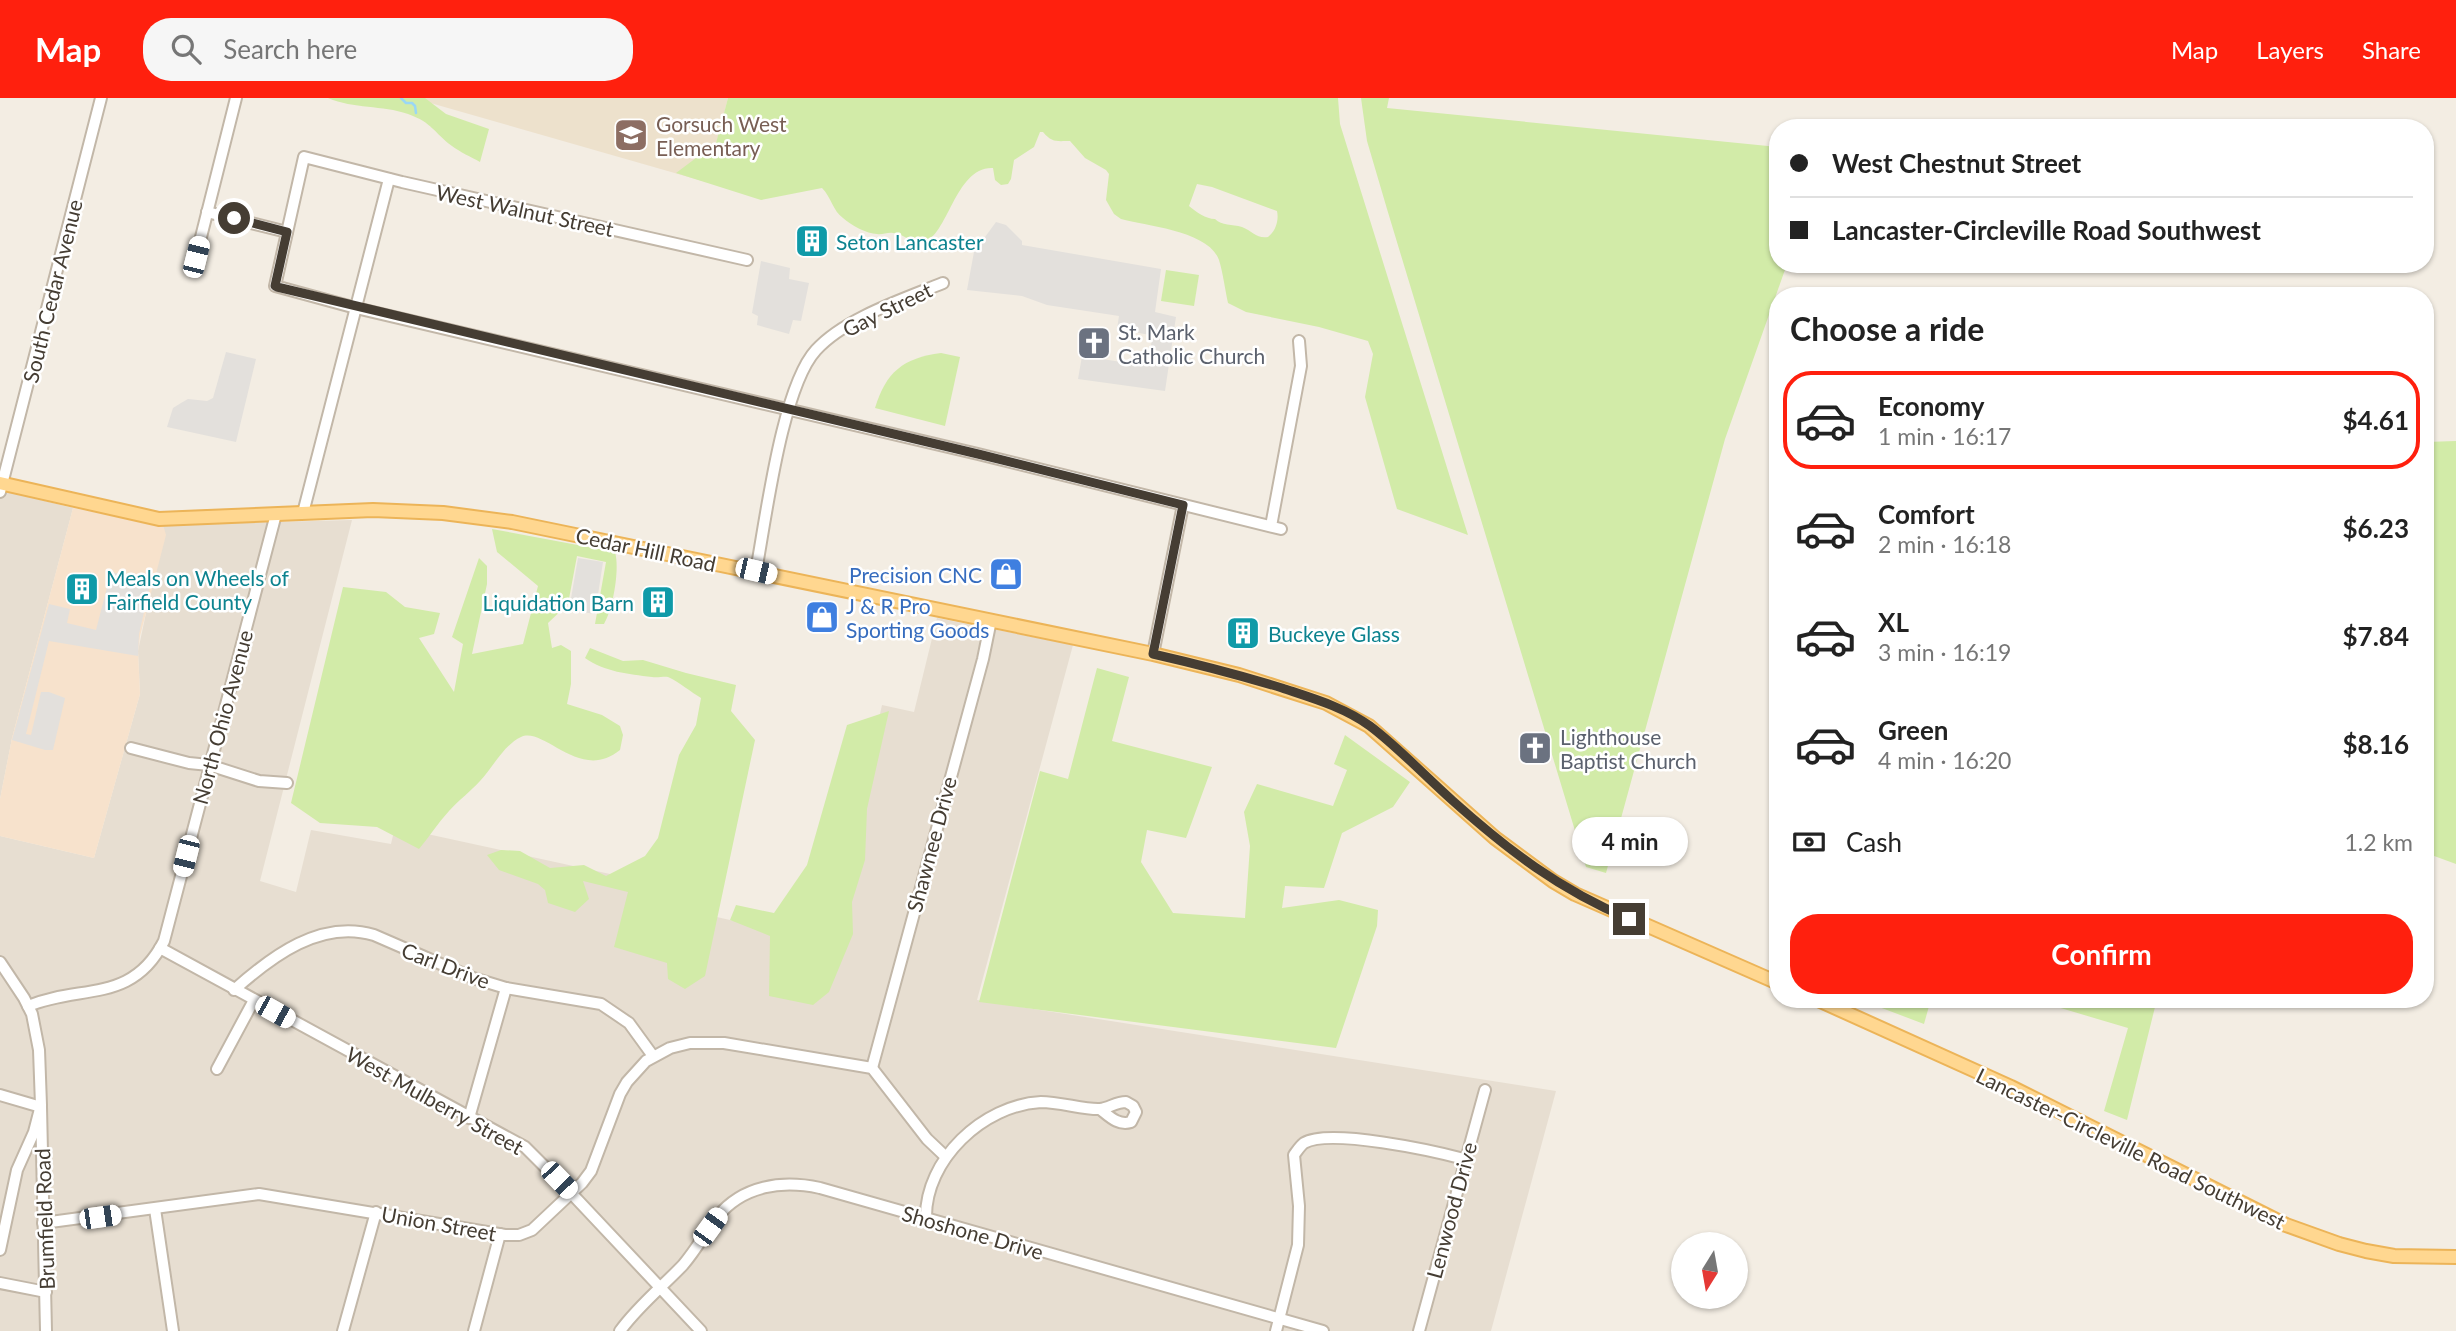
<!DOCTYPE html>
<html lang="en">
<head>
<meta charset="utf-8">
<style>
  :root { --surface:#fff; --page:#f6f6f6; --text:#222; --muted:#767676; --line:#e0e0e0; --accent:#ff200e }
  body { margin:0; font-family:Lato,sans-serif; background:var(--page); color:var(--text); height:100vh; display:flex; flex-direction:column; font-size:26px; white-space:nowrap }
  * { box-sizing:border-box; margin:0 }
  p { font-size:23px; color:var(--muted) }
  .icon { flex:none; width:38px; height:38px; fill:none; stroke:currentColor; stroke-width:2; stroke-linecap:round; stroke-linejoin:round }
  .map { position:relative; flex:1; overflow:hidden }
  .side { position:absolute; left:1769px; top:189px; width:665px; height:721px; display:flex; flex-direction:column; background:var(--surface); border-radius:28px; box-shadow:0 2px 5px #0004 }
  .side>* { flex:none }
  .guide { position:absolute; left:1769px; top:21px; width:665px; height:154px; border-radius:28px; box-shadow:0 2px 5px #0004; display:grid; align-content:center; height:154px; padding:0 21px; background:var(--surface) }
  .needle { width:46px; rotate:191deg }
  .fabs { position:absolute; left:1671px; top:1134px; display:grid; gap:14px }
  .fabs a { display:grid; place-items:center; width:77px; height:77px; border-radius:50%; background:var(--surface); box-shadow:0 2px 5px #0004; font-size:35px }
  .end { position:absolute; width:32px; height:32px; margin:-16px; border:9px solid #453d33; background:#fff; box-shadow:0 0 0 4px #fff }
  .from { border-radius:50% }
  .bubble { position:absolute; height:49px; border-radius:24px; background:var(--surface); box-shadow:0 2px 5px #0004; font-size:23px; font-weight:700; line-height:49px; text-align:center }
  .car { position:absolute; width:21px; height:42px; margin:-21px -10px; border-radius:9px; box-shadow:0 0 5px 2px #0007; background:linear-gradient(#fff 24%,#345 0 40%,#fff 0 76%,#345 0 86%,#fff 0) }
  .guide b { display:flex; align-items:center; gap:24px; height:66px; font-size:26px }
  .guide b+b { border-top:2px solid var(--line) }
  .guide i { width:18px; height:18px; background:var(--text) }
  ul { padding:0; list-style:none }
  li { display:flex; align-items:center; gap:21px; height:98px; margin:0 14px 10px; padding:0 7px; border:4px solid transparent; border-radius:28px }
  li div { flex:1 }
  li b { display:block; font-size:26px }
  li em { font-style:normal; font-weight:700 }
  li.current { border-color:var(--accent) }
  li>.icon { width:63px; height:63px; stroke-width:1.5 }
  h2 { padding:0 21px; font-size:32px; line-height:84px }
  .pay { display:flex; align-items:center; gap:18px; height:77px; padding:0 21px; font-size:26px }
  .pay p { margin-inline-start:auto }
  .action { display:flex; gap:14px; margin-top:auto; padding:14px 21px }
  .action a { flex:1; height:80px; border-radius:28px; background:var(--accent); color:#fff; font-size:28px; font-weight:700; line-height:80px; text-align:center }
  header { display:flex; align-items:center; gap:42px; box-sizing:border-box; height:98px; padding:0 35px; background:var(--accent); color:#fff }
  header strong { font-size:33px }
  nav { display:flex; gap:38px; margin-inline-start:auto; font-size:24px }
  .search { width:490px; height:63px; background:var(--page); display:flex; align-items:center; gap:18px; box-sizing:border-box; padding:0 24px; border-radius:28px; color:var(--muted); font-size:26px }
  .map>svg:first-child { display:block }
</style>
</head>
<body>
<header>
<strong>Map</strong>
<div class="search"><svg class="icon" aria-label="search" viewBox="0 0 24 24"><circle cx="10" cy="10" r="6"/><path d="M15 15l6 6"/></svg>Search here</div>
<nav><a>Map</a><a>Layers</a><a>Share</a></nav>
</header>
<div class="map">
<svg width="2456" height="1233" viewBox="0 0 2456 1233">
  <rect width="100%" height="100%" fill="#f3ede3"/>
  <g fill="#e7ded1">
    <path d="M0,392L73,410L12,640L0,701Z"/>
    <path d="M352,422L260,783L296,794L311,732L391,746L395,729L711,798L708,817L830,845L882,607L914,614L937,520L1073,547L977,902L1556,993L1491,1233H0V738L94,760L140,596L138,553L164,430L160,427Z"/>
  </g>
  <path fill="#f7e2cc" d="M73,410L160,427L164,430L166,437L140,538L138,553L140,596L94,760L0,738V701L12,640Z"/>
  <path fill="#ede1cc" d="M413,0H728L706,84Z"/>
  <g fill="#d2eba8" fill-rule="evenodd">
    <path d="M328,0H425L446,16L489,31L480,64C471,59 460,54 452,48C433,34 433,25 408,16C382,7 354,11 328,0Z"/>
    <path d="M728,0H1338L1340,26L1468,437L1397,411L1365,299L1373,256L1368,243L1319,229L1246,214L1228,205C1225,191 1223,175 1219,162C1209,133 1147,128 1121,121L1114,116L1106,102L1109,76L1106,72L1085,60L1070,43C1057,43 1052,45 1043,34H1040L1034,49L1014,62L1011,81L1008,86L1001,87L995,82L993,70C955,68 948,139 923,144C912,146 904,136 893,135C888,134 882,137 877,136C867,136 851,127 843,120C833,113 831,99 822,90L761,102L676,75L716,45ZM1197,86L1212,89L1277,113C1279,122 1276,133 1268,139C1257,141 1252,133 1242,129C1232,126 1222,128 1215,121C1206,121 1196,114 1189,108Z"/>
    <path d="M1361,0H1389L1387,10L1778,49V166H1787L1725,341L1606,775L1586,769L1387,111L1367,43Z"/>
    <path d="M1166,172L1199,177L1194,208L1161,203Z"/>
    <path d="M941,255L960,259L945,328L875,310C886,274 903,260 941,255Z"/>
    <path d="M2456,343V766L2426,755V344Z"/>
    <path d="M492,431L615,454C620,471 613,511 604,526H595L606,464L577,458L568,506L548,525L552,550L561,547L571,553V586L567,606L602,617L620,628L623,637L620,652C580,685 544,628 521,639C504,647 493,669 480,683C471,693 459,702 449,713C438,725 429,739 419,751L377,729L320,725L291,705L343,489L386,494L405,509L440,515L434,536L419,540L454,594L463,546L452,539L479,460L487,468V486L472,556L523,546L538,488L497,454Z"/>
    <path d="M590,550L623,563L643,562L686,575L736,587L731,613L755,642L705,878L685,891L668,881L667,865L614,849L628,794L583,783L589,801L575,814L548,805L545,792L538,786L499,772L487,757L501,752L520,753L550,770L584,767L606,778L645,758L658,740L679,657L696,627L701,600C691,594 679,584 668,579C664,578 658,580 652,579C628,576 605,574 585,560Z"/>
    <path d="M1097,570L1129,579L1112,643L1212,669L1186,740L1147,732L1141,764L1173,815L1245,820L1250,748L1244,714L1257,686L1333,708L1347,672L1334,666L1345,637L1410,684L1393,709L1342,735L1324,790L1285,788L1282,810L1339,802L1378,812L1377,828L1336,950L979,904L1040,673L1068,681Z"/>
    <path d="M889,613L867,711L865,762L852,804L853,836L829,894L813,907L769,898L770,838L730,822L736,807L774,815L807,767L847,627Z"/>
    <path d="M1858,901H1931L1924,926Z"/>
    <path d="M2030,901H2157L2127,1022L2104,1013L2128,930Z"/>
  </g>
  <g fill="#e3e0dc">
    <path d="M996,124L1006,127L1022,143V147L1161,171L1155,214L1176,219L1165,293L1078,281L1082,258L1148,268L1152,240L1150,237L1117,231L1119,218L1047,207L1022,198L967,192L974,154Z"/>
    <path d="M761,163L790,170L789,181L809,185L801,223L793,222L789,236L757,227L758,218L752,215Z"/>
    <path d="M226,254L256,261L236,344L167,329L173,310L181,305L188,301L207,303L213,300Z"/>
    <path d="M578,460L603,464L595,516L569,512Z"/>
    <path d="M111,474L151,483L139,536L138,558L49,543L26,636L31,637L41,594H49L65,600L53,652H45L12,642L49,506L70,511L67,525L96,532Z"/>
  </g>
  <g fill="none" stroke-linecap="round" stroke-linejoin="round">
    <path stroke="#9ad7f5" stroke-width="2.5" d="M401,0L406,5H412L415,8L416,15"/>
    <g stroke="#c2b7a8" stroke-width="14">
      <g id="minor">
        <path d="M207,114L287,134"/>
        <path d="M196,159L236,0"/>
        <path d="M747,162L402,84L304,59L275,188L356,210L978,356L1281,431"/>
        <path d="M0,394L101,0"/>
        <path d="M303,415L389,81"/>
        <path d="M1271,428L1301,268L1299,243"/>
        <path d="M756,473C766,420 782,289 816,252C845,220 904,201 943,185"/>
        <path d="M1153,556L1183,407"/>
        <path d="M131,650L189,665L209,667L259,683L287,685"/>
        <path d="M160,850L525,1049L572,1096L701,1233"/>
        <path d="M0,864L24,900L32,916L39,952L41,1007L34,1034L17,1072L0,1152"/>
        <path d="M234,892C272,858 321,821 374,837L473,880L506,890L601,906L629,925L653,958"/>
        <path d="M28,908C81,886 132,906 164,843L276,416"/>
        <path d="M872,970L983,561L991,522"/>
        <path d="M217,971L254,902"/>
        <path d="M0,997L41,1009L46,1233"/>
        <path d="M469,1020L506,890"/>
        <path d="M155,1111L173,1233"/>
        <path d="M926,1120C925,1062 983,1007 1041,1004C1060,1004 1085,1012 1100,1011C1109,1010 1116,1004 1126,1004L1133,1008L1136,1014L1131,1024C1118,1028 1109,1018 1100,1011"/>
        <path d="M43,1125L259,1096L505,1137H519L532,1132L582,1085L591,1073L620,996L627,984L646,963L670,950L690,945H724L872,970L927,1041L946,1059"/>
        <path d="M0,1185L46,1194"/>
        <path d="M343,1233L376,1114"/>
        <path d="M474,1233L500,1136"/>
        <path d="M620,1233C638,1208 662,1189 683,1167C696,1152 705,1135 717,1119C743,1087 782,1082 820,1090L1323,1233"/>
        <path d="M1276,1233L1298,1147L1299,1108L1294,1057C1297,1053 1300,1048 1304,1045C1330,1030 1434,1053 1464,1061"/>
        <path d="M1419,1233L1485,992"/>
      </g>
    </g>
    <g stroke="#ecb458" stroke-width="16">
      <g id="major">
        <path d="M0,385L159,421L373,412L443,415L512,424L1153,556L1239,577L1326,605L1369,628L1495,740L1553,783L1575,796L1778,885"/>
        <path d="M1816,901L2011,989L2286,1127L2339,1146L2366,1153L2394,1158L2456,1159"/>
      </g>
    </g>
    <use href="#minor" stroke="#fff" stroke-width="10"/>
    <use href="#major" stroke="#ffd790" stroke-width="12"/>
  </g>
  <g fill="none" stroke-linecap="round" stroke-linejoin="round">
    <path stroke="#453d33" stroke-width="9" d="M234,120L287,134L275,188L277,189L978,356L1183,407L1153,556C1197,566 1239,577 1282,590C1312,600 1344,609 1370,628C1399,650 1425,678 1453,703C1509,753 1559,791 1629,821"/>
  </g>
  <defs>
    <g id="school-square" transform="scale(1.75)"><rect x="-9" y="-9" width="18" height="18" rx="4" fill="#8d6e63" stroke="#fff"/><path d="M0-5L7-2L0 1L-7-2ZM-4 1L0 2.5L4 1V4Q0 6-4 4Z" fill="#fff"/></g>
    <g id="building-square" transform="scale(1.75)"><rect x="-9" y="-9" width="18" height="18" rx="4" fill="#0f9aa8" stroke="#fff"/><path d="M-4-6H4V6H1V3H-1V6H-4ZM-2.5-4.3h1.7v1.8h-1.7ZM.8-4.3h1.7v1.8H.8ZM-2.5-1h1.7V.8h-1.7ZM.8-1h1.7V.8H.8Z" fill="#fff"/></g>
    <g id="church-square" transform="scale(1.75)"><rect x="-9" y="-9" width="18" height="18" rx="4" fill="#6b7280" stroke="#fff"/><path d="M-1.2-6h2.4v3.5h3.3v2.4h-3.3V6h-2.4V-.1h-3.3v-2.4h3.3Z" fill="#fff"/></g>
    <g id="shop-square" transform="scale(1.75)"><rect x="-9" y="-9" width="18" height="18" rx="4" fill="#3f7fe0" stroke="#fff"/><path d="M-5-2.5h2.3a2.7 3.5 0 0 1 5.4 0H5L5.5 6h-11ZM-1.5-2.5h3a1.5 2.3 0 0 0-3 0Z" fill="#fff"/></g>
  </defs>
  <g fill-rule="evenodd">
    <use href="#school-square" x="631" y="37"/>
    <use href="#building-square" x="812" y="143"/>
    <use href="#church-square" x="1094" y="245"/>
    <use href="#shop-square" x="1006" y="476"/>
    <use href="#building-square" x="82" y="491"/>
    <use href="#building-square" x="658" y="504"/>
    <use href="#shop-square" x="822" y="519"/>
    <use href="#building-square" x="1243" y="535"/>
    <use href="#church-square" x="1535" y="650"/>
  </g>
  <g text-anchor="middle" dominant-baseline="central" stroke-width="5" stroke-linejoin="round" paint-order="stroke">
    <g font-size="21" fill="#785e54" stroke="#fff" text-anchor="start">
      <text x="656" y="25">Gorsuch West<tspan x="656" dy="24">Elementary</tspan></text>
    </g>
    <g font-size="21" fill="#453d33" stroke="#fff">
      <text transform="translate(525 112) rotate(12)">West Walnut Street</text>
      <text transform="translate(52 193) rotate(-76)">South Cedar Avenue</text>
      <text transform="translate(887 211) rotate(-26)">Gay Street</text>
      <text transform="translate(646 451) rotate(12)">Cedar Hill Road</text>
      <text transform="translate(222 619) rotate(-75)">North Ohio Avenue</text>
      <text transform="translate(931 746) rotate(-75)">Shawnee Drive</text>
      <text transform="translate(446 867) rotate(21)">Carl Drive</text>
      <text transform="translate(435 1002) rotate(29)">West Mulberry Street</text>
      <text transform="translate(2131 1050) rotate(26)">Lancaster-Circleville Road Southwest</text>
      <text transform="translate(1451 1112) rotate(-75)">Lenwood Drive</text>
      <text transform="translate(44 1121) rotate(-92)">Brumfield Road</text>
      <text transform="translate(439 1125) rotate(10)">Union Street</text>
      <text transform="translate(973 1134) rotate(16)">Shoshone Drive</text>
    </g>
    <g font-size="21" fill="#0d838f" stroke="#fff" text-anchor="start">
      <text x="836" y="143">Seton Lancaster</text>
      <text x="106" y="479">Meals on Wheels of<tspan x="106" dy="24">Fairfield County</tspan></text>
      <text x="634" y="504" text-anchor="end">Liquidation Barn</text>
      <text x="1268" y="535">Buckeye Glass</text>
    </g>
    <g font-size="21" fill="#5b616d" stroke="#fff" text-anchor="start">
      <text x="1118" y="233">St. Mark<tspan x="1118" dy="24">Catholic Church</tspan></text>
      <text x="1560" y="638">Lighthouse<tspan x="1560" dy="24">Baptist Church</tspan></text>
    </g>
    <g font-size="21" fill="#366cbe" stroke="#fff" text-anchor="end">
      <text x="982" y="476">Precision CNC</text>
      <text x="846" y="507" text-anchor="start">J &amp; R Pro<tspan x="846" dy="24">Sporting Goods</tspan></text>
    </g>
  </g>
</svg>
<div class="fabs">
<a><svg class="needle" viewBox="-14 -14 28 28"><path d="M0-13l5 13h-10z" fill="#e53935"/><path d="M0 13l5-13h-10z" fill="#767676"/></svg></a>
</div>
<i class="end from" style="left:234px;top:120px"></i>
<i class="end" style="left:1629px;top:821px"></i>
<div class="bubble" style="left:1572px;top:719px;width:116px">4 min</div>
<i class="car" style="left:196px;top:159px;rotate:14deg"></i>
<i class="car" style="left:756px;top:473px;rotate:103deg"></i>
<i class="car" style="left:186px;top:758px;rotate:194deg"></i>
<i class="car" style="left:275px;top:914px;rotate:119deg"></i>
<i class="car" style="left:559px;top:1082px;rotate:136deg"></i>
<i class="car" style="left:100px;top:1119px;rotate:82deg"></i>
<i class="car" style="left:710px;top:1129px;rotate:36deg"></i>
<div class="guide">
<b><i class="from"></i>West Chestnut Street</b>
<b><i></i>Lancaster-Circleville Road Southwest</b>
</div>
<section class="side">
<h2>Choose a ride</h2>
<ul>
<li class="current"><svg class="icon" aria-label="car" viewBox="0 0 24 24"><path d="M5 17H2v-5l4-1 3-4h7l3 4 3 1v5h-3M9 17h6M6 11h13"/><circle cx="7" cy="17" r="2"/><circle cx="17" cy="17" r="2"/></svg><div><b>Economy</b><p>1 min · 16:17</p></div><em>$4.61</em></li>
<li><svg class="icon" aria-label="car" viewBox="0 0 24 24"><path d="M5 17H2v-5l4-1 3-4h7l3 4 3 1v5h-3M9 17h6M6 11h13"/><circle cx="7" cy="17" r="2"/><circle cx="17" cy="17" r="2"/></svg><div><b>Comfort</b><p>2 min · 16:18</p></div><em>$6.23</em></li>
<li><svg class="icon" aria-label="car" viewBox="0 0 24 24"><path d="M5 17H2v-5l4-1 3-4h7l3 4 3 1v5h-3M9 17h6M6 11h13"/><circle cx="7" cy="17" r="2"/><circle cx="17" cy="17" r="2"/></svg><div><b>XL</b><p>3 min · 16:19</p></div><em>$7.84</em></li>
<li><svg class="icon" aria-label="car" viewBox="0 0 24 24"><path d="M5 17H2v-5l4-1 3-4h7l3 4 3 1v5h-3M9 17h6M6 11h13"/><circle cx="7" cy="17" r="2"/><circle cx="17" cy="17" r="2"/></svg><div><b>Green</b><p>4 min · 16:20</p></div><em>$8.16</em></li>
</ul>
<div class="pay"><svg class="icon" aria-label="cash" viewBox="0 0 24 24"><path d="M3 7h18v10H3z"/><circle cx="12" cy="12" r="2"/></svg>Cash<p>1.2 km</p></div>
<div class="action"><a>Confirm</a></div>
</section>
</div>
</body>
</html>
